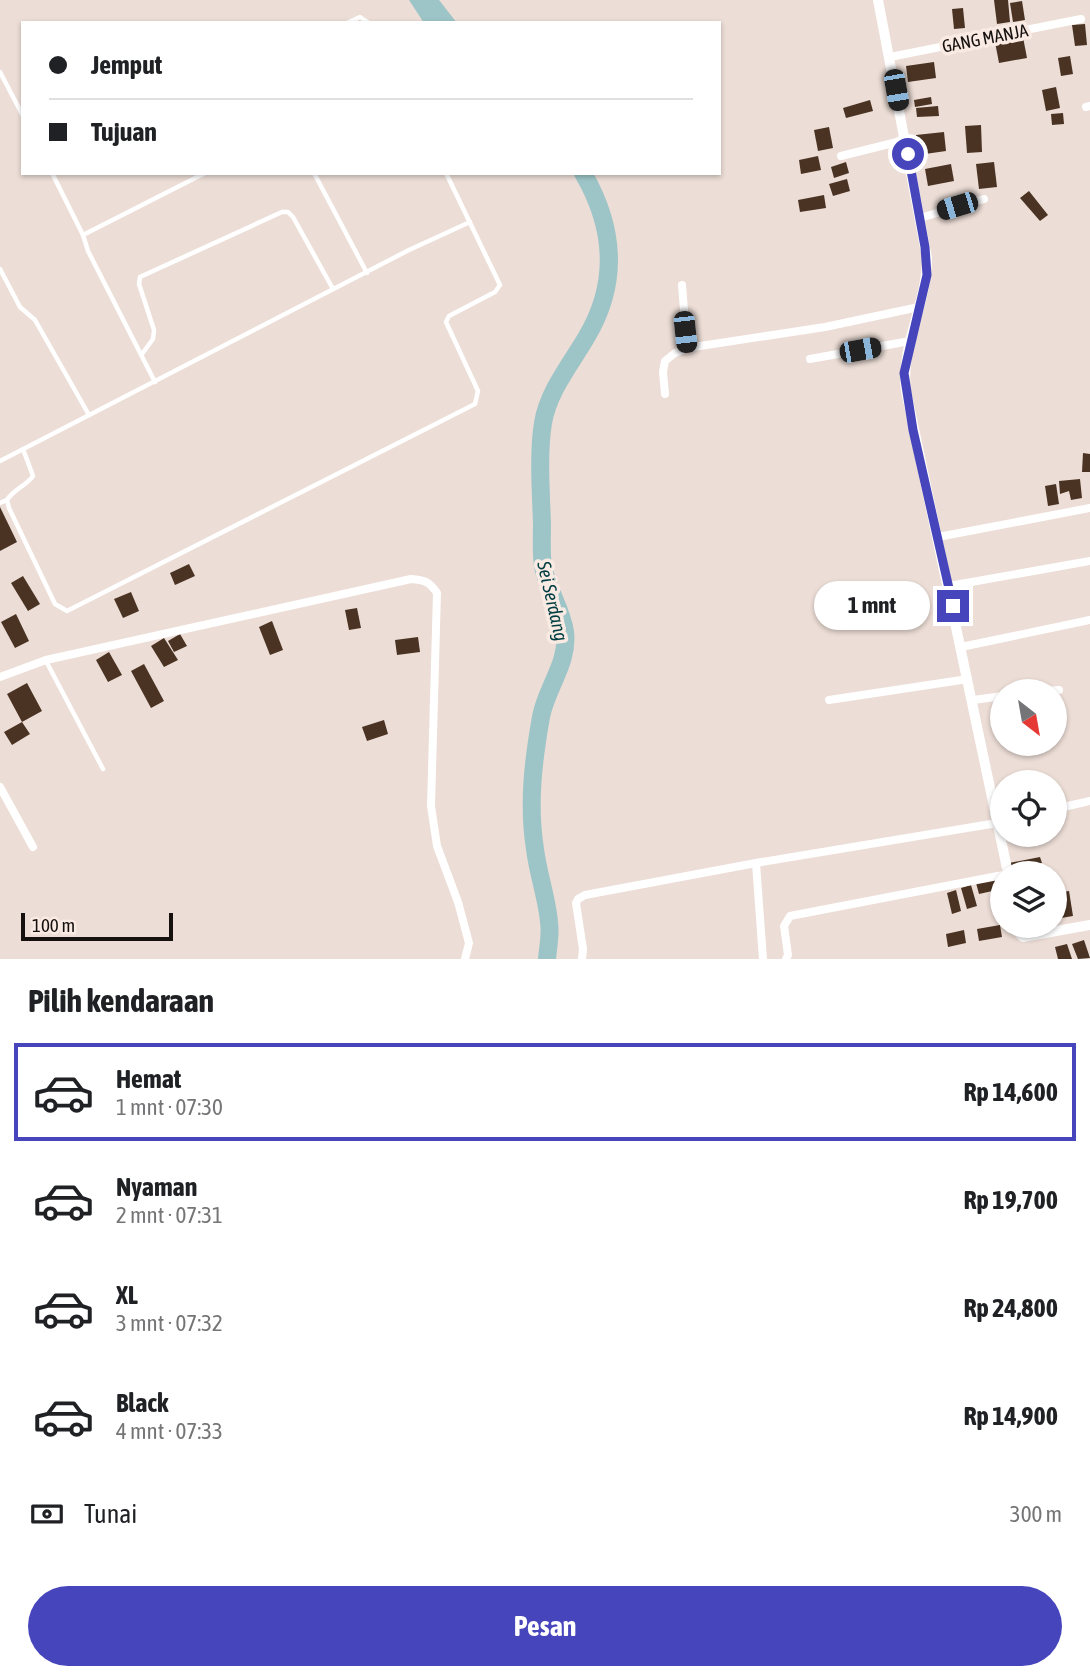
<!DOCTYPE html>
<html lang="id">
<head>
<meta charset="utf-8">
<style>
  :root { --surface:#fff; --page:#f6f6f6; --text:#202124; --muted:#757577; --line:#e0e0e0; --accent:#4745bb }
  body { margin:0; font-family:"Asap Condensed",sans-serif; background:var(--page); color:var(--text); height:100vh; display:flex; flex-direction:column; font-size:26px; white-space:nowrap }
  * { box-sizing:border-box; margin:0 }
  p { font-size:23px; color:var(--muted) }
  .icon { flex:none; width:38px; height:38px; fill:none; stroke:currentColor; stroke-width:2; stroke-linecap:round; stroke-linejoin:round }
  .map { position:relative; height:959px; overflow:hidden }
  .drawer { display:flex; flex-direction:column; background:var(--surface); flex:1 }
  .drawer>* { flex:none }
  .top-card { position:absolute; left:21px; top:21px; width:700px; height:154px; border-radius:0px; box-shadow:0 2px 5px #0004; display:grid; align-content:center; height:154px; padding:0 28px; background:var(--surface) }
  .needle { width:46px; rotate:149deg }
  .controls { position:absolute; left:990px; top:679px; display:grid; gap:14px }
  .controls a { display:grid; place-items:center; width:77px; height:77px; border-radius:50%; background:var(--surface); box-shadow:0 2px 5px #0004; font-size:35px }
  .scale { position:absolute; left:21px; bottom:18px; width:152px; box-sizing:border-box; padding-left:7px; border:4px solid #16110f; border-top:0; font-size:19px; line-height:24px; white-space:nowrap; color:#16110f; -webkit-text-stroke:5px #f9eae3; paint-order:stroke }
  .end { position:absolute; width:32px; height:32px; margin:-16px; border:9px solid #4745bb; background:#fff; box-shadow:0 0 0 4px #fff }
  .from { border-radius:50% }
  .bubble { position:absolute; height:49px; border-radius:24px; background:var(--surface); box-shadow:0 2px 5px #0004; font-size:23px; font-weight:700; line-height:49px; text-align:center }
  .car { position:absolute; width:21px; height:42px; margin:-21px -10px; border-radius:9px; box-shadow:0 0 5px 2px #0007; background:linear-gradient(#222 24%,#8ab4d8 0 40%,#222 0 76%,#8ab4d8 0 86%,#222 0) }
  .top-card b { display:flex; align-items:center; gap:24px; height:66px; font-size:26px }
  .top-card b+b { border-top:2px solid var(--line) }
  .top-card i { width:18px; height:18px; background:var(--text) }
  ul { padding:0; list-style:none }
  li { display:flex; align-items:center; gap:21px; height:98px; margin:0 14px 10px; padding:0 14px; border:4px solid transparent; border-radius:0px }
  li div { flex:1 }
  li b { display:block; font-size:26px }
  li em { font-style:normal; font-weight:700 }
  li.active { border-color:var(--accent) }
  li>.icon { width:63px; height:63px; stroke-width:1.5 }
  h2 { padding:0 28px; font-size:32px; line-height:84px }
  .pay { display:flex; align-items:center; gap:18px; height:77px; padding:0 28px; font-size:26px }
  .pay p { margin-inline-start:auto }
  .cta { display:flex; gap:14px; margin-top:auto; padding:14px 28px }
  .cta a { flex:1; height:80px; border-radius:42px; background:var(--accent); color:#fff; font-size:28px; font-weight:700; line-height:80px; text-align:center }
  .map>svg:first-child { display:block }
</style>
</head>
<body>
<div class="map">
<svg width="1090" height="959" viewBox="0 0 1090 959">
  <rect width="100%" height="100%" fill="#ecddd6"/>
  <path fill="#9dc5c7" d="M409,0H439L457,23H424Z"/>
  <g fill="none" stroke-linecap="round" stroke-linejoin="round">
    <path stroke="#9dc5c7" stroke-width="18" d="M547,959C548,947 551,934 549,922C547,898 538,874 535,849C528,805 533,762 541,717C546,688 569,663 565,632C562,609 547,589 543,566C541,553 542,538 542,524C541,494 538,453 543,423C548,392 570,365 586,338C619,283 615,228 583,173"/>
  </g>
  <g fill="#4a3323">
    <path d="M994,0H1008L1010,22L997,24Z"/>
    <path d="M1022,1L1025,20L1013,22L1010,3Z"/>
    <path d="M963,8L965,28L954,29L952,9Z"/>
    <path d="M1085,24L1087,45L1075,46L1072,25Z"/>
    <path d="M1023,37L1027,58L999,63L995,42Z"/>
    <path d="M1070,56L1073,74L1061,76L1058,58Z"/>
    <path d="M934,62L936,78L908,82L906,66Z"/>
    <path d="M1056,87L1060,108L1046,111L1042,90Z"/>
    <path d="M931,97L932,104L915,107L914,100Z"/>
    <path d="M870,100L873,111L846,118L843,108Z"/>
    <path d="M938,106L939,116L917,117L916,108Z"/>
    <path d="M1063,113L1064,124L1052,125L1051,114Z"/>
    <path d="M981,125L982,152L967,153L965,126Z"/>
    <path d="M829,127L833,148L818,151L814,130Z"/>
    <path d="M944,132L946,151L918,155L916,135Z"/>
    <path d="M818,156L821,170L801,174L799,160Z"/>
    <path d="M846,162L849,173L834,178L831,167Z"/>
    <path d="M994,162L997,187L979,189L976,164Z"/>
    <path d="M951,164L954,181L928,186L925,169Z"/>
    <path d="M847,179L850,191L833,196L829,184Z"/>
    <path d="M1029,191L1048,215L1040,221L1020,198Z"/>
    <path d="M824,195L826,208L800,212L798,200Z"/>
    <path d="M1083,453L1090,454V472H1082Z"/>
    <path d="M1080,479L1082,498L1071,500L1069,491L1060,494L1059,481Z"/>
    <path d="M1056,484L1059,504L1048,506L1045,486Z"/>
    <path d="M0,507L17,542L0,551Z"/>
    <path d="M189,564L195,576L175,585L170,573Z"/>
    <path d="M23,576L40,604L28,611L11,583Z"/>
    <path d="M131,592L139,611L123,618L114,599Z"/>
    <path d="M357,608L361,628L349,630L345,610Z"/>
    <path d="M16,614L29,641L15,648L1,622Z"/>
    <path d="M272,621L283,650L270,655L259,627Z"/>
    <path d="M180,634L187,646L174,652L168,641Z"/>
    <path d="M418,637L420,652L397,655L395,640Z"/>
    <path d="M164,638L178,660L164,667L151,646Z"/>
    <path d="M109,652L122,675L108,682L96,660Z"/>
    <path d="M144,664L164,701L151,708L131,671Z"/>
    <path d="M27,683L42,711L22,722L30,734L12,745L4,732L22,722L7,694Z"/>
    <path d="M384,720L388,734L367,741L362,727Z"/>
    <path d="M1040,857L1042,863L1010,869L1009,863Z"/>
    <path d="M995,878L997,890L979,894L976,883Z"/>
    <path d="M971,885L977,906L967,909L961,888Z"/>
    <path d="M956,890L961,911L952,914L947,893Z"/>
    <path d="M1069,891L1073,916L1061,918L1056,893Z"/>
    <path d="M1000,925L1002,937L979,941L977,929Z"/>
    <path d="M964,930L966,943L948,947L946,934Z"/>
    <path d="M1084,940L1090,958L1078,959L1072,944Z"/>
    <path d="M1067,944L1072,959H1058L1055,947Z"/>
  </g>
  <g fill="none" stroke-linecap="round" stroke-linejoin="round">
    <g stroke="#fff" stroke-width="4.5">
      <path d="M347,23L360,17L369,23"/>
      <path d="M0,72L23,116"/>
      <path d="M52,173L83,235"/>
      <path d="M314,173L367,273"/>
      <path d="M0,269L20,307L35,320L89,415"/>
      <path d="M142,354L153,339L154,330L139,284L140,277L282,212H288L293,217L333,289"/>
      <path d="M155,382L88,251L83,235L205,173"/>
      <path d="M23,449L33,476C26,486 14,489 7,500L9,508L55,604L67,611L475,404L478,391L446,322L449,316L495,292L500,285L446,173"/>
      <path d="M0,461L409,250L470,222"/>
      <path d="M0,503L7,500"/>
      <path d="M46,661L103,769"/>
    </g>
    <g stroke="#fff" stroke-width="8">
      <path d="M890,57L1081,19"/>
      <path d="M1086,107L1090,106"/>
      <path d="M841,156L905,140"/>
      <path d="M920,218L984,199"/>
      <path d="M682,285L687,348"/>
      <path d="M810,359L910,341"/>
      <path d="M665,394L663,372L665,361L675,353L687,348L825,327L919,307"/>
      <path d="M938,537L1090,508"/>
      <path d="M949,586L1090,561"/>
      <path d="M961,647L1090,620"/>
      <path d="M0,677L46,660L411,579C424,580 429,581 437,593L431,806L437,846L458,902L469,943L465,959"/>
      <path d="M1046,691L1059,690"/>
      <path d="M829,700L968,679"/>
      <path d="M973,700L1003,696"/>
      <path d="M0,787L33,847"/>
      <path d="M1055,809L1090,801"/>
      <path d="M756,863L763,959"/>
      <path d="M582,959L583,949L576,903L578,899L585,895L756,863L1003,822"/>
      <path d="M786,959L788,955L784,926L790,916L1003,875"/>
    </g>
    <g stroke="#fff" stroke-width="10">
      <path d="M878,0L927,258C927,304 900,346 906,391L1008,873"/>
      <path d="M1017,926L1018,932L1023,937L1090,925"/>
    </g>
  </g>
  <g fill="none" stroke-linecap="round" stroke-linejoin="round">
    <path stroke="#4745bb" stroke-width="9" d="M908,154L925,247L927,275L904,373L913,430L953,606"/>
  </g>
  <g text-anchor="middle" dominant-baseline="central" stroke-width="7" stroke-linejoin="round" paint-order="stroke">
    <g font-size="18" fill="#16110f" stroke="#f9eae3">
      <text transform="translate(985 38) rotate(-11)">GANG MANJA</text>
    </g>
    <g font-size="19" font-style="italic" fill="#003e41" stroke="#f9eae3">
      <text transform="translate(553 601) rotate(77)">Sei Serdang</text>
    </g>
  </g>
</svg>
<div class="controls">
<a><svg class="needle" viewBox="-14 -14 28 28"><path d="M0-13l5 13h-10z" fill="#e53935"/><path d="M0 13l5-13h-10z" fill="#757577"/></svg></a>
<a><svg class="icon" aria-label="locate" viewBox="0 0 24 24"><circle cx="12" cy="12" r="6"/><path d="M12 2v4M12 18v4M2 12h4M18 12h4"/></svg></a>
<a><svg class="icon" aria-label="layers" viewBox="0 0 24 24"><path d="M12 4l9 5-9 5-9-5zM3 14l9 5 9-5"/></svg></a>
</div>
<div class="scale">100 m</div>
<i class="end from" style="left:908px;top:154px"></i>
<i class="end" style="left:953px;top:606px"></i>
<div class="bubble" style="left:814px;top:581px;width:116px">1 mnt</div>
<i class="car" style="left:896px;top:90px;rotate:170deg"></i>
<i class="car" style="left:957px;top:206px;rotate:253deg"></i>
<i class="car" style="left:685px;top:332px;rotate:174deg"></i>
<i class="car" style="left:860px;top:350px;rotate:80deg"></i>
<div class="top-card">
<b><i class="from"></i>Jemput</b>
<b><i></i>Tujuan</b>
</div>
</div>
<section class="drawer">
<h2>Pilih kendaraan</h2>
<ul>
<li class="active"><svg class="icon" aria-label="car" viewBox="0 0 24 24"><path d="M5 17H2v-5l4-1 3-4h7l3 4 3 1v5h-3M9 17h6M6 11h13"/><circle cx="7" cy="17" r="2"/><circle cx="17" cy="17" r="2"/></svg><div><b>Hemat</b><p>1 mnt · 07:30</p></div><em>Rp 14,600</em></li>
<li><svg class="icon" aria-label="car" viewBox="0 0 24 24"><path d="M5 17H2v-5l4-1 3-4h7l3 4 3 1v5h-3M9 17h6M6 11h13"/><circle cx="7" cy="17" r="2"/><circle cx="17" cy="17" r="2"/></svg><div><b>Nyaman</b><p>2 mnt · 07:31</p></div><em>Rp 19,700</em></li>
<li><svg class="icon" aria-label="car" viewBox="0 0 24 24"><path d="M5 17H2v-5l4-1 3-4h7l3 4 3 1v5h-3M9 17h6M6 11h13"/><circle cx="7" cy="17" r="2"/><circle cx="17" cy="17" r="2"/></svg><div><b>XL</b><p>3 mnt · 07:32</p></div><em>Rp 24,800</em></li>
<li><svg class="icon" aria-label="car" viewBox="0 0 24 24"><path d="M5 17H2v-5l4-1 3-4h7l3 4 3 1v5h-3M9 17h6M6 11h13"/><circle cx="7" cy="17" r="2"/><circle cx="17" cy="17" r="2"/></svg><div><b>Black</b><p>4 mnt · 07:33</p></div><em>Rp 14,900</em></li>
</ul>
<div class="pay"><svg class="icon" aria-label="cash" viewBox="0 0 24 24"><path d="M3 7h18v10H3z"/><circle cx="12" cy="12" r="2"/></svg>Tunai<p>300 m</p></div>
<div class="cta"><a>Pesan</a></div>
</section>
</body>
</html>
